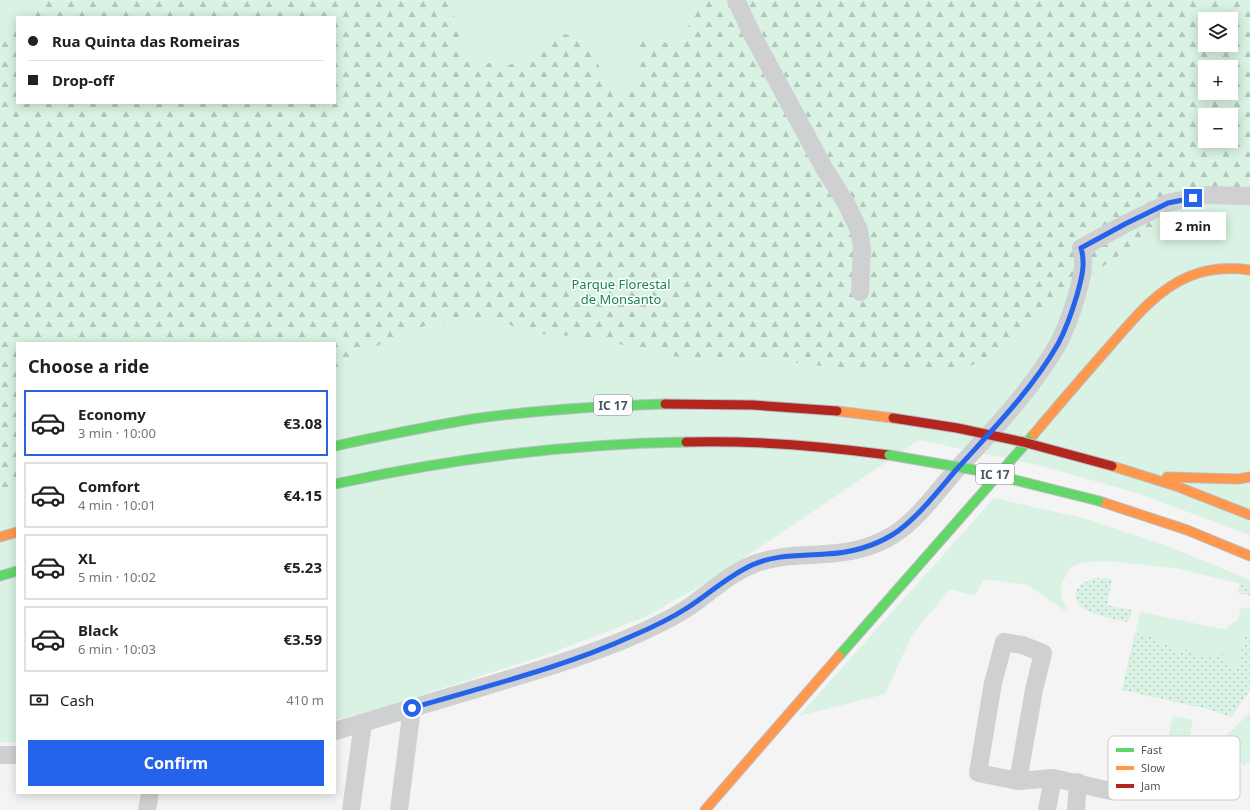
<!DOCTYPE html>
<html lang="en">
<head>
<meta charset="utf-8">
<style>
  :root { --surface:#fff; --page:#f6f6f6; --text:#202124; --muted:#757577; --line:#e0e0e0; --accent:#2563eb }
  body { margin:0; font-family:"Noto Sans",sans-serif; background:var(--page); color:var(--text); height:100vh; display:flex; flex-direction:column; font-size:15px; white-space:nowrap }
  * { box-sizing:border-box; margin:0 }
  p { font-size:13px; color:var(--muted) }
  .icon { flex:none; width:22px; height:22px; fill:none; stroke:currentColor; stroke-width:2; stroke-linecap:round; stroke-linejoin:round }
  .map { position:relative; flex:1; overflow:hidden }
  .side { position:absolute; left:16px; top:342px; width:320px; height:452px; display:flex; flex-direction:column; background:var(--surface); border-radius:0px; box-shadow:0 2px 10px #0003 }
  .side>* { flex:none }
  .banner { position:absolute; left:16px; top:16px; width:320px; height:88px; border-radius:0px; box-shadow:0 2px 10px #0003; display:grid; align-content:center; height:88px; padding:0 12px; background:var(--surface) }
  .tools { position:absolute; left:1198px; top:12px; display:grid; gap:8px }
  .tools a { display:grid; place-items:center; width:40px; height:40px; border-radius:0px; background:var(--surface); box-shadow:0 2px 10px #0003; font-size:20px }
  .end { position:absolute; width:18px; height:18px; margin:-9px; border:5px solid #2563eb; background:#fff; box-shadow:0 0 0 2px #fff }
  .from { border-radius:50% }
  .bubble { position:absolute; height:28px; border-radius:0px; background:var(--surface); box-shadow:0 2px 10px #0003; font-size:13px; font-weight:700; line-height:28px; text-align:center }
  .banner b { display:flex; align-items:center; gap:14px; height:38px; font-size:15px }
  .banner b+b { border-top:1px solid var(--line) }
  .banner i { width:10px; height:10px; background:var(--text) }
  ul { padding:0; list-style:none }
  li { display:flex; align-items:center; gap:12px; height:66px; margin:0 8px 6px; padding:0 4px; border:2px solid var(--line); border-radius:0px }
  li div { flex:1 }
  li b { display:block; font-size:15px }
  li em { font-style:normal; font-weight:700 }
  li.selected { border-color:var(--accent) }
  li>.icon { width:36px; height:36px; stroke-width:1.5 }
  h2 { padding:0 12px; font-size:18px; line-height:48px }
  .pay { display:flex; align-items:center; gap:10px; height:44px; padding:0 12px; font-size:15px }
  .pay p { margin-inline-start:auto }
  .primary-button { display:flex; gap:8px; margin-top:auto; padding:8px 12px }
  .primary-button a { flex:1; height:46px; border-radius:0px; background:var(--accent); color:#fff; font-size:16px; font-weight:700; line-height:46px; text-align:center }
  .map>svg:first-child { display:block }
</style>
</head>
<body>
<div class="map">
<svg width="1250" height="810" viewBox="0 0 1250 810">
  <defs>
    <pattern id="forest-firs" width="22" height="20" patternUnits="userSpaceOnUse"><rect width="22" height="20" fill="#d9f2e3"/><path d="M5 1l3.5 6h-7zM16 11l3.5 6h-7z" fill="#b2c7bb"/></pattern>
    <pattern id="garden-dots" width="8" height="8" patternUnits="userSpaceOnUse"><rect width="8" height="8" fill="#d9f2e3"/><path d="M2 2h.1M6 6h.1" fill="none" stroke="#b2c7bb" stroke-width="1.8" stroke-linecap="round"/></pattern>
  </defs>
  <rect width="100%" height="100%" fill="#f4f4f4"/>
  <g fill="#d9f2e3" fill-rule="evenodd">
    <path d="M0,0H1250V535L1137,493L1038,465L919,440L711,580L645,617L543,656L378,709L335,720V343H17V742H0ZM17,17H335V103H17ZM1205,19H1231V45H1205ZM1205,67H1231V93H1205ZM1205,115H1231V141H1205Z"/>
    <path d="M994,498L1087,519L1170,547L1250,580V586L1175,568L1105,561L1080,563L1070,568L1061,585V596L1068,613L1028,585L984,579L975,596L950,589L912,635L885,694L799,716Z"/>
    <path d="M1241,607L1250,609V690L1231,717L1208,709L1122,690L1140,612L1227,630L1228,626L1238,620Z"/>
    <path d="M1250,713V761L1244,766L1220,741Z"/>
    <path d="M1173,716L1193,720L1188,746L1167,742Z"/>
  </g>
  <path fill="url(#forest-firs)" fill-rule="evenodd" d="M32,0H451C455,8 453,14 455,22C456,34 465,47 471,58L503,67L532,57L549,41L564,34L579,38L593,54L609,86L620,89L631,84L637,76L641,64L632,44L636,36L642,32L656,40L673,45L684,37L696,8L690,0H1250V204L1206,200L1160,227L1060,296L1042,316L1011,343L973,365L933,373L841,368L778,361L693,360L586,337L528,333L492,317L429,324L355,355L335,372V343H17V484L0,490V36L17,26V103H335V17H29ZM1205,19H1231V45H1205ZM1205,67H1231V93H1205ZM1205,115H1231V141H1205Z"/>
  <g fill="url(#garden-dots)">
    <path d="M1100,578L1112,579L1107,605L1132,610L1128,622C1115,619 1081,614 1076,600C1075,598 1076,593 1076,591C1083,581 1089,579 1100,578Z"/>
    <path d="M1240,583L1250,586V596L1238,593Z"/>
    <path d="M1135,634L1148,635L1159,639L1156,642L1170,645L1178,652L1190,649L1205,659L1225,653V663L1235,670L1239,662L1245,636L1250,637V690L1231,717L1208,709L1122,690Z"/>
  </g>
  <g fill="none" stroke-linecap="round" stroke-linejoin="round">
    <g stroke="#b9bec3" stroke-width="11">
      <g id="fast">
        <path d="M335,446C380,436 426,427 472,419C536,410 601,406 665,404"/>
        <path d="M335,484C453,458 565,444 686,442"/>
        <path d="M0,576L17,571"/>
        <path d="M839,656L1034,434"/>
      </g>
    </g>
    <g stroke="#b9bec3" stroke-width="11">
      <g id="slow">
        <path d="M837,411L893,418"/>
        <path d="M1034,434C1056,408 1079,381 1102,355C1128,326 1153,291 1190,276C1210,268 1229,267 1250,270"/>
        <path d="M1112,466L1176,486L1250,515"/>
        <path d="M1167,477L1238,479L1250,477"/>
        <path d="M1099,501L1187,530L1250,556"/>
        <path d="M0,537L17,532"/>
        <path d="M705,810L839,656"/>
      </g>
    </g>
    <g stroke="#b9bec3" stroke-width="11">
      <g id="jam">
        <path d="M665,404L753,405L837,411"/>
        <path d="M686,442C754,440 821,446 889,455"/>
      </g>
    </g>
    <g stroke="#ced0d2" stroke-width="18">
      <path d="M736,0L752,34L824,168L846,203L859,230L862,248L860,292"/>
      <path d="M335,731C385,716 436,701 486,686C535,671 584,657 631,637C649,629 669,620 686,609C709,594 728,574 754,564C777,555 801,556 825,554C848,553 872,548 893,535C916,521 938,491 956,470C992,431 1031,391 1058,344C1066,329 1072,312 1077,295C1081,279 1086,265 1081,248L1125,224L1168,203L1205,195L1250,196"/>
      <path d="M0,755H17"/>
      <path d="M1018,781L1034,690L1043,653L1022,645L1004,642L993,683L978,773L1018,781L1053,778L1111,791"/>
      <path d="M147,810L150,793"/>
      <path d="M351,810L363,723"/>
      <path d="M399,810L412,708"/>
      <path d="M1047,810L1053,778"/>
      <path d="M1076,810L1078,782"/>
    </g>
    <use href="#fast" stroke="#63d668" stroke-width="9"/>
    <use href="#slow" stroke="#ff974d" stroke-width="9"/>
    <use href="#jam" stroke="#b3261e" stroke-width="9"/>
    <g stroke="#b9bec3" stroke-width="11" stroke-linecap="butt">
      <path id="fast-bridge" d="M889,455L975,470L1099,501"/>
    </g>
    <g stroke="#b9bec3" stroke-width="11" stroke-linecap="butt">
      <path id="jam-bridge" d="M893,418L957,428L1023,442L1112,466"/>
    </g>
    <use href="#fast-bridge" stroke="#63d668" stroke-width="9"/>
    <use href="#jam-bridge" stroke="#b3261e" stroke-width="9"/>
  </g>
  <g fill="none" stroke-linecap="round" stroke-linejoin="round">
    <path stroke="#2563eb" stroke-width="5" d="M412,708C486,686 562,668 632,636C651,628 670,619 687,608C709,594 728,576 752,565C776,554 801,556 826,554C849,553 872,547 892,535C915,521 938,491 956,470C992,430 1031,391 1058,344C1066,329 1072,312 1077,295C1081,280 1086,265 1081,248L1125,224L1168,203L1193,198"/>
  </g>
  <g text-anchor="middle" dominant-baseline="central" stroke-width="3" stroke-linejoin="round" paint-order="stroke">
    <g fill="#fff" stroke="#808990" stroke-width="1">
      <rect x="594" y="395" width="38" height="20" rx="3"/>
      <rect x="976" y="464" width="38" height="20" rx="3"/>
    </g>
    <g font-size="12" font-weight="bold" fill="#4a5661">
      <text x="613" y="405">IC 17</text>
      <text x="995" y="474">IC 17</text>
    </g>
    <g font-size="13" fill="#17864f" stroke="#fff">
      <text x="621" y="284">Parque Florestal<tspan x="621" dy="15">de Monsanto</tspan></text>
    </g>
  </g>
  <rect x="1108" y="736" width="132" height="64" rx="6" fill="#fff" stroke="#c9ccd0" stroke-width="1"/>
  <rect x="1116" y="748" width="18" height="4" fill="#63d668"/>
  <rect x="1116" y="766" width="18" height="4" fill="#ff974d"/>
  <rect x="1116" y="784" width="18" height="4" fill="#b3261e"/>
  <g font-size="11" fill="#4a5661">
    <text x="1141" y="754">Fast</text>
    <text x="1141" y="772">Slow</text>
    <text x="1141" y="790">Jam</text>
  </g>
</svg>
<div class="tools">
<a><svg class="icon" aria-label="layers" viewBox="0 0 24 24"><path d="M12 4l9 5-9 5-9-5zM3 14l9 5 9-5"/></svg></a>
<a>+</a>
<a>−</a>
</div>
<i class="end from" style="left:412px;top:708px"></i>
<i class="end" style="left:1193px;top:198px"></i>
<div class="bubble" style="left:1160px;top:212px;width:66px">2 min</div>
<div class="banner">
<b><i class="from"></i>Rua Quinta das Romeiras</b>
<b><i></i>Drop-off</b>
</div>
<section class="side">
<h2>Choose a ride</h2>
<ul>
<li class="selected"><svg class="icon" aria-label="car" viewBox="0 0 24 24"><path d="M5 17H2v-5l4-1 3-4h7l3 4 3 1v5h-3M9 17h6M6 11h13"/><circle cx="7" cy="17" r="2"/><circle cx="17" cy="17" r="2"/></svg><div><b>Economy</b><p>3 min · 10:00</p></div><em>€3.08</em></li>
<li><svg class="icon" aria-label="car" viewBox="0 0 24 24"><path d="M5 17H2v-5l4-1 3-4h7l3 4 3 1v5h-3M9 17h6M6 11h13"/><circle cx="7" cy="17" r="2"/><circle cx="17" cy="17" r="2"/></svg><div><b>Comfort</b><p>4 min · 10:01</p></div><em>€4.15</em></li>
<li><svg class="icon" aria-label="car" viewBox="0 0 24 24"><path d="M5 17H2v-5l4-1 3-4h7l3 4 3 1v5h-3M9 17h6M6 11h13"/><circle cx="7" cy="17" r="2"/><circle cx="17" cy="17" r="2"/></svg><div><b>XL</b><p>5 min · 10:02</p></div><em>€5.23</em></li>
<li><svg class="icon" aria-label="car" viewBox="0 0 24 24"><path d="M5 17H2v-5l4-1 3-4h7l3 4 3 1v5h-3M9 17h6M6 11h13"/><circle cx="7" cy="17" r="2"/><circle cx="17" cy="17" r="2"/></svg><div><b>Black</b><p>6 min · 10:03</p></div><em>€3.59</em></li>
</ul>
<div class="pay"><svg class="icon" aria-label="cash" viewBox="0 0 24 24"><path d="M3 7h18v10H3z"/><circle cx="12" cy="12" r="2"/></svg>Cash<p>410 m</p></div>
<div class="primary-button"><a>Confirm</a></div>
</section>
</div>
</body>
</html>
